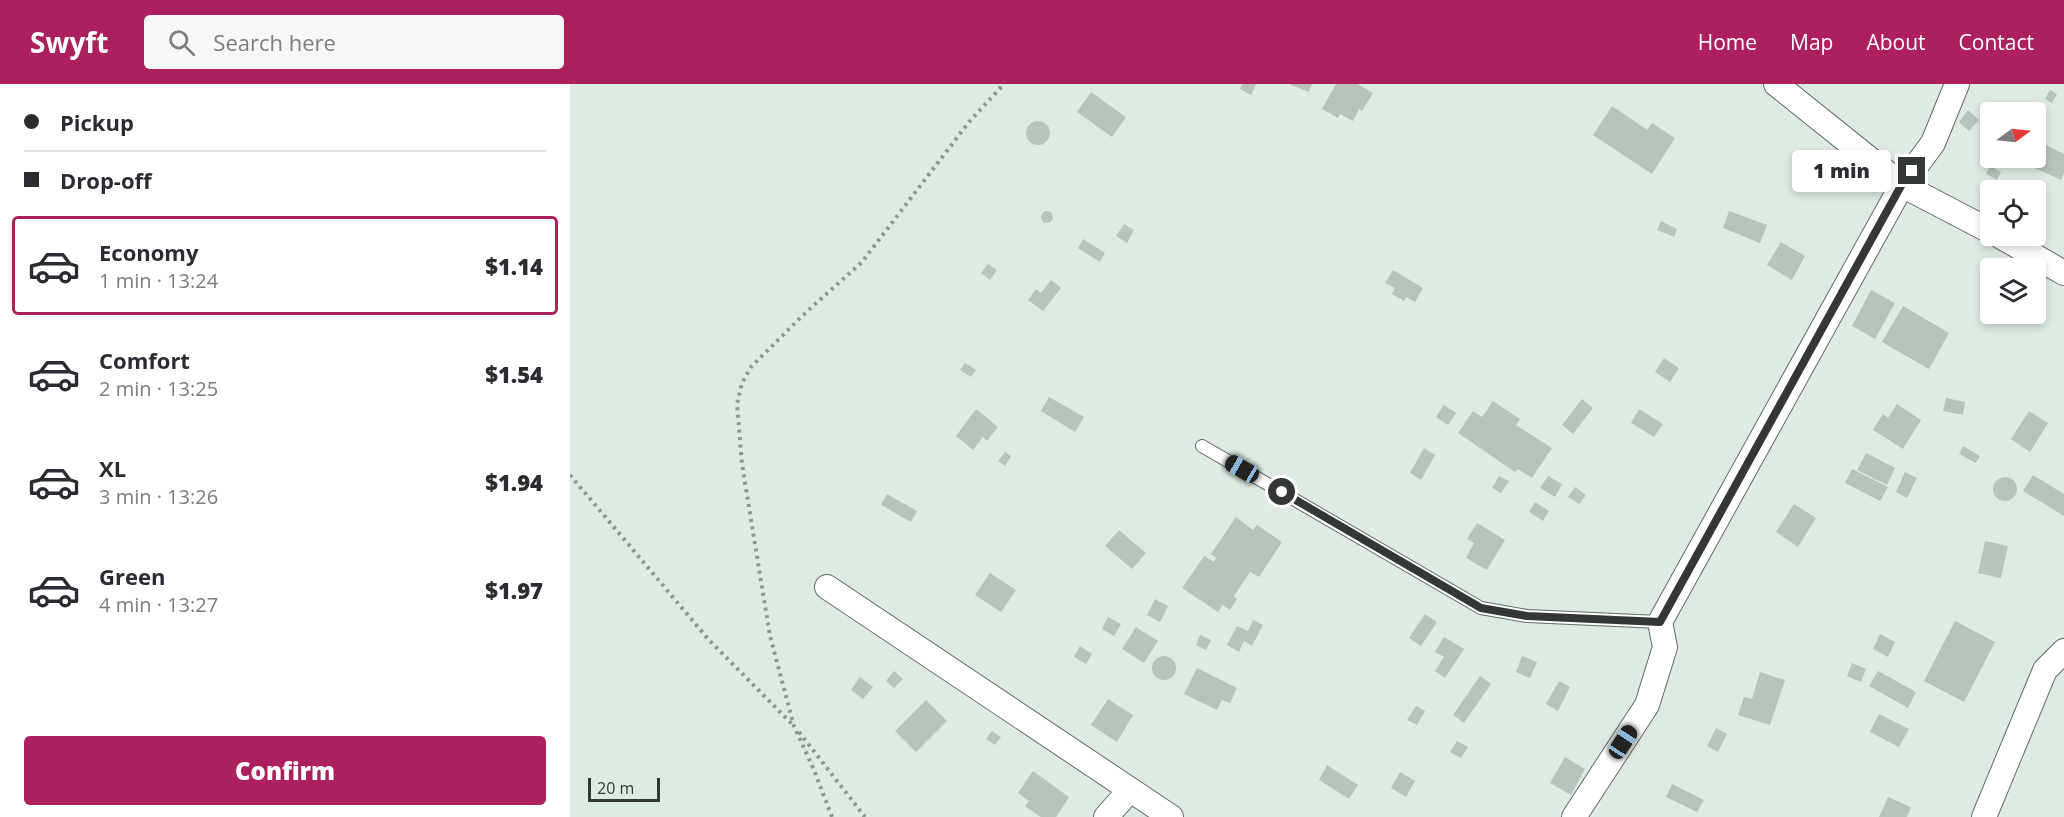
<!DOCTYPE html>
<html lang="en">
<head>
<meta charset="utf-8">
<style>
  :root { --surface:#fff; --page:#f7f7f7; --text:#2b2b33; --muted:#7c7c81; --line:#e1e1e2; --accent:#ad205e }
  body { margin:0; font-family:"Open Sans",sans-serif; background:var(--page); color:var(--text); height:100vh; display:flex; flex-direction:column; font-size:22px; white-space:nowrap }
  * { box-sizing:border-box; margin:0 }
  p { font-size:20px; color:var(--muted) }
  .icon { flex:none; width:33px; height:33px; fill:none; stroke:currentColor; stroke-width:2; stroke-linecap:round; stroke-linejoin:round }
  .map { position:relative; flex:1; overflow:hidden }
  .details { display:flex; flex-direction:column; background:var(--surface); width:570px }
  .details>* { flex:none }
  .top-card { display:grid; align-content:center; height:132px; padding:0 24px; background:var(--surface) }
  .needle { width:39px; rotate:75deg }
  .fabs { position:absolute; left:1410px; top:18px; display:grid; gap:12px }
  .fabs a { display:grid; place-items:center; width:66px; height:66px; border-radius:6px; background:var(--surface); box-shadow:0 3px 9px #0003; font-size:30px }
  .scale { position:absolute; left:18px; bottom:15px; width:72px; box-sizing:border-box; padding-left:6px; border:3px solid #333835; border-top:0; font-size:16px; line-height:21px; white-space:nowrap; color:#333835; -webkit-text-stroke:4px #deebe3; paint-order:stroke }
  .end { position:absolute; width:27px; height:27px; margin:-14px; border:8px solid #333835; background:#fff; box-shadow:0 0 0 3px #fff }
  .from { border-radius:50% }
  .bubble { position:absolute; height:42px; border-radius:6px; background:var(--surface); box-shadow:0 3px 9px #0003; font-size:20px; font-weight:800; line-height:42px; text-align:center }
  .car { position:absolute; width:18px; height:36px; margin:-18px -9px; border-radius:8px; box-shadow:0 0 4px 2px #0007; background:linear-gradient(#222 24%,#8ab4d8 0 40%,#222 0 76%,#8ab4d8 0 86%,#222 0) }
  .top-card b { display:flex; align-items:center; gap:21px; height:57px; font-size:22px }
  .top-card b+b { border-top:2px solid var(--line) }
  .top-card i { width:15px; height:15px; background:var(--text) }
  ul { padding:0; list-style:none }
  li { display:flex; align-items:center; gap:18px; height:99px; margin:0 12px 9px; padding:0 12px; border:3px solid transparent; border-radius:6px }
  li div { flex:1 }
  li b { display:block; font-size:22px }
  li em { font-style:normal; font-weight:800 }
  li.on { border-color:var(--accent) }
  li>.icon { width:54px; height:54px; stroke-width:1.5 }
  .button { display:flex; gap:12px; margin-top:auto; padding:12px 24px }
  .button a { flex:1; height:69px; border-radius:6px; background:var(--accent); color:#fff; font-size:24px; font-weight:800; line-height:69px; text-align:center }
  header { display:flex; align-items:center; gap:36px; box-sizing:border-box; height:84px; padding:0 30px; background:var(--accent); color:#fff }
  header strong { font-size:28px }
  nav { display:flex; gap:33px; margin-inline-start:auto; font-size:21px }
  .search { width:420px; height:54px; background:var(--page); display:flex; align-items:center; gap:15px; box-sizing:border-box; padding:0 21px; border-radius:6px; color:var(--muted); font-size:22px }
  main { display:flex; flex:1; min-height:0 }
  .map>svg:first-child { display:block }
</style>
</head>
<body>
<header>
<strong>Swyft</strong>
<div class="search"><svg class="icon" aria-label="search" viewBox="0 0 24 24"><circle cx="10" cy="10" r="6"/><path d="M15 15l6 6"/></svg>Search here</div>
<nav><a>Home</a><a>Map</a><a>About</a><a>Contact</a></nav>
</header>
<main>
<section class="details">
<div class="top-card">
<b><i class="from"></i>Pickup</b>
<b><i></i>Drop-off</b>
</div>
<ul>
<li class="on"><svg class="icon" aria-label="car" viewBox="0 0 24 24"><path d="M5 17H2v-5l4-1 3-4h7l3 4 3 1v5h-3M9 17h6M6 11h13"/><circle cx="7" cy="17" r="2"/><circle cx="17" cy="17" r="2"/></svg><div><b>Economy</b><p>1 min · 13:24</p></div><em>$1.14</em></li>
<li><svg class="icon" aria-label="car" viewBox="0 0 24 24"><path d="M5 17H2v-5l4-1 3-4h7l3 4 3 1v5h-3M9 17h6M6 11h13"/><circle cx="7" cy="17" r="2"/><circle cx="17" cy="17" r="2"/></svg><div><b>Comfort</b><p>2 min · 13:25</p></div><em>$1.54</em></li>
<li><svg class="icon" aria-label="car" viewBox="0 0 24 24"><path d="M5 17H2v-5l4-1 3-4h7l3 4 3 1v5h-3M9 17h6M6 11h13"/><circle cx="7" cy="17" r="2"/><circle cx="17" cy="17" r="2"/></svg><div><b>XL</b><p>3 min · 13:26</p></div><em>$1.94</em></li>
<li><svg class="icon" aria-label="car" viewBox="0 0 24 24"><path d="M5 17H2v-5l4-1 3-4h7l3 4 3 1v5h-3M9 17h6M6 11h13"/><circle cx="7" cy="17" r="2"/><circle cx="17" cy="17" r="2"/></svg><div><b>Green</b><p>4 min · 13:27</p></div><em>$1.97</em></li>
</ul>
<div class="button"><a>Confirm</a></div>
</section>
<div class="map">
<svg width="1494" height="733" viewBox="0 0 1494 733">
  <rect width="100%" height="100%" fill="#deebe3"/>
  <g fill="#b7c3bb">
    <path d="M672,0H686L681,11L670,5Z"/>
    <path d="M719,0H742L739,8Z"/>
    <path d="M766,0H787L803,9L792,27L789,25L783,37L770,30L768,34L752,25Z"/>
    <path d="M1480,6L1487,10L1482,19L1475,15Z"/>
    <path d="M521,8L556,33L542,53L507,28Z"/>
    <path d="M1042,22L1077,46L1082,39L1105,54L1082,90L1023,51Z"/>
    <path d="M1436,23L1442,24L1446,28H1427Z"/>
    <path d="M1398,26L1409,36L1399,47L1389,38Z"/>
    <circle cx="468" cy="49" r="12"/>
    <path d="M1466,56L1494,70V89L1491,96L1443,74H1466Z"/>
    <path d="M1420,82L1431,88L1427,96L1416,90Z"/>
    <circle cx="477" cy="133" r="6"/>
    <path d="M1159,127L1197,141L1190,159L1153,144Z"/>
    <path d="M1091,137L1107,145L1104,153L1087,146Z"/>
    <path d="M554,140L564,146L557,159L546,152Z"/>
    <path d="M513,155L535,169L530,178L508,164Z"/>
    <path d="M1211,158L1235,172L1222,196L1197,181Z"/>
    <path d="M418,180L427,186L420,196L411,189Z"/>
    <path d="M823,186L853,204L845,218L836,213L834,217L822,210L825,204L815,199Z"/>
    <path d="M481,196L491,204L473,227L458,216L466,205L471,209Z"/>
    <path d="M1301,206L1325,219L1305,255L1282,242Z"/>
    <path d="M1333,222L1379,249L1359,285L1312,258Z"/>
    <path d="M1094,274L1109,284L1100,298L1085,288Z"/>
    <path d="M395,279L406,286L401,293L390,286Z"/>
    <path d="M479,313L514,333L505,348L471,327Z"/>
    <path d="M1376,314L1395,318L1393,331L1373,327Z"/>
    <path d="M1012,315L1023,324L1003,350L992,341Z"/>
    <path d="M923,317L950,335L946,341L982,364L962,394L948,385L945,388L888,349L903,327L912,333Z"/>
    <path d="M1327,320L1351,336L1333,365L1303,346L1313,330L1318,334Z"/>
    <path d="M874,321L886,329L878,341L866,333Z"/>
    <path d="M406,325L428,343L417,357L413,353L403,366L386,352Z"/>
    <path d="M1069,325L1093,340L1084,353L1061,339Z"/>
    <path d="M1459,327L1478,339L1460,368L1441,355Z"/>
    <path d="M1393,362L1410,372L1406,379L1389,370Z"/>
    <path d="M854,364L865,371L851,396L840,389Z"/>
    <path d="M435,368L441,372L435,382L428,377Z"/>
    <path d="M1296,369L1325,384L1317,401L1287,386Z"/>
    <path d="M1282,385L1318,403L1310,417L1275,399Z"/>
    <path d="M1335,388L1347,394L1337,414L1326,408Z"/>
    <path d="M1463,391L1494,410V432L1453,407Z"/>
    <path d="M929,392L939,397L931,409L922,404Z"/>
    <path d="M978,392L992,400L985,413L970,404Z"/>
    <circle cx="1435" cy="405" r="12"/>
    <path d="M1005,403L1016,411L1009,420L998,413Z"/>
    <path d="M317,410L347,427L341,438L311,421Z"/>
    <path d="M965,418L979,427L973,437L959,428Z"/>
    <path d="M1224,420L1246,434L1228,463L1206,448Z"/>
    <path d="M666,433L683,446L687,441L712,458L689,493L680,488L664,512L667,515L660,526L653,521L648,528L612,504L634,472L644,478L646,474L641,470Z"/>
    <path d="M907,439L935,456L917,486L896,474L904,459L897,455Z"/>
    <path d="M549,446L576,469L562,485L535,462Z"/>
    <path d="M1415,457L1438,462L1431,494L1408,489Z"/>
    <path d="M420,489L446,506L431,528L405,511Z"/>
    <path d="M585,515L598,522L590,538L577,531Z"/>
    <path d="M855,530L867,538L851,562L839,554Z"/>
    <path d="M538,533L551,540L544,552L532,545Z"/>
    <path d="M683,536L693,541L682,562L674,557L669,568L657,561L667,542L678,547Z"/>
    <path d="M1385,537L1425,558L1394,618L1354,597Z"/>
    <path d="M566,543L588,557L574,579L552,565Z"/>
    <path d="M1310,550L1325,558L1318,573L1303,565Z"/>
    <path d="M630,551L641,556L636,566L626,561Z"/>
    <path d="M874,553L894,565L875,594L865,587L874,573L865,568Z"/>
    <path d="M510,562L522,570L516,580L504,573Z"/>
    <circle cx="594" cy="584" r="12"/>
    <path d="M952,572L967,578L960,594L946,588Z"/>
    <path d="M1282,579L1296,585L1291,598L1277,592Z"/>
    <path d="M627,584L667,604L660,619L652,616L647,626L614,610Z"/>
    <path d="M324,587L333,595L324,604L316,597Z"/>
    <path d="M1308,587L1346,608L1338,624L1299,602Z"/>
    <path d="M1190,588L1215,596L1200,641L1168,631L1174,613L1182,615Z"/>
    <path d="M910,592L921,600L894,639L883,631Z"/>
    <path d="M290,593L303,603L293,615L281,606Z"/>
    <path d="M989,597L1000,603L988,627L976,620Z"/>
    <path d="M538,615L563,631L547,658L521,641Z"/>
    <path d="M356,616L377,637L346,668L325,647Z"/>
    <path d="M846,622L855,627L847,641L837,636Z"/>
    <path d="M1309,630L1339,645L1329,663L1300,648Z"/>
    <path d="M1146,644L1157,650L1148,668L1137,662Z"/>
    <path d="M422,647L431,653L425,661L416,655Z"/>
    <path d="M887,657L898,663L891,674L880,668Z"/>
    <path d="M995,673L1015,685L1001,711L980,699Z"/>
    <path d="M757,681L788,701L779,715L749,696Z"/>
    <path d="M463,687L499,713L486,733H471L455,722L459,717L448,709Z"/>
    <path d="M830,688L845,697L836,713L821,704Z"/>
    <path d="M1102,700L1134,716L1127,728L1096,713Z"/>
    <path d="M1318,713L1341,723L1337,733H1309Z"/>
  </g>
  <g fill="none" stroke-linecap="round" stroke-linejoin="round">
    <g stroke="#606c65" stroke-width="14">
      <path id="lane" d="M632,362L911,524L957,532L1090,538"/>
    </g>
    <g stroke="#606c65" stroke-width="26">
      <g id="street">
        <path d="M1206,0L1332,101L1420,147"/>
        <path d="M1430,152L1494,189"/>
        <path d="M257,503L601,733"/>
        <path d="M536,733L559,707"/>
        <path d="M1004,733L1077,621L1095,563L1090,538L1332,101L1363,59L1387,0"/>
        <path d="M1414,733L1475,586L1494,567"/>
      </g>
    </g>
    <g stroke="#8d9690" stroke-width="4" stroke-dasharray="3 4.5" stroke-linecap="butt">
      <path d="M0,391L139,556L222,640"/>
      <path d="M229,648L295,733"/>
      <path d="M262,733L244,686L224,642L200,552L172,380L167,320L172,299L181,283L232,232L292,178L399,38L434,0"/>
    </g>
    <use href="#lane" stroke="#fff" stroke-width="12"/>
    <use href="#street" stroke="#fff" stroke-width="24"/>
  </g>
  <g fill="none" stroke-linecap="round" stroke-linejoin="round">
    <path stroke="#333835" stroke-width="8" d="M712,408L911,524L957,532L1090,538L1332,100L1342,87"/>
  </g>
</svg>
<div class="fabs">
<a><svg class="needle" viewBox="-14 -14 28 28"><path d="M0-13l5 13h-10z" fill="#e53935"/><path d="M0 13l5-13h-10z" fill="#7c7c81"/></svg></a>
<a><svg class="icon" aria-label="locate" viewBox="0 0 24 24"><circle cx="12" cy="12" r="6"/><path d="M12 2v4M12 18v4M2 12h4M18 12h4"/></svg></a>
<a><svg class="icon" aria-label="layers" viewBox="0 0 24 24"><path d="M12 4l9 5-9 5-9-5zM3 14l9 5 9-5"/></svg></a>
</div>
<div class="scale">20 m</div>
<i class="end from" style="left:712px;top:408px"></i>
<i class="end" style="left:1342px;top:87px"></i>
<div class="bubble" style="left:1222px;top:66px;width:99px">1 min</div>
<i class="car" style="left:672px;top:385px;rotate:300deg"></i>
<i class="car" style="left:1053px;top:658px;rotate:33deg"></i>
</div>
</main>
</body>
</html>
